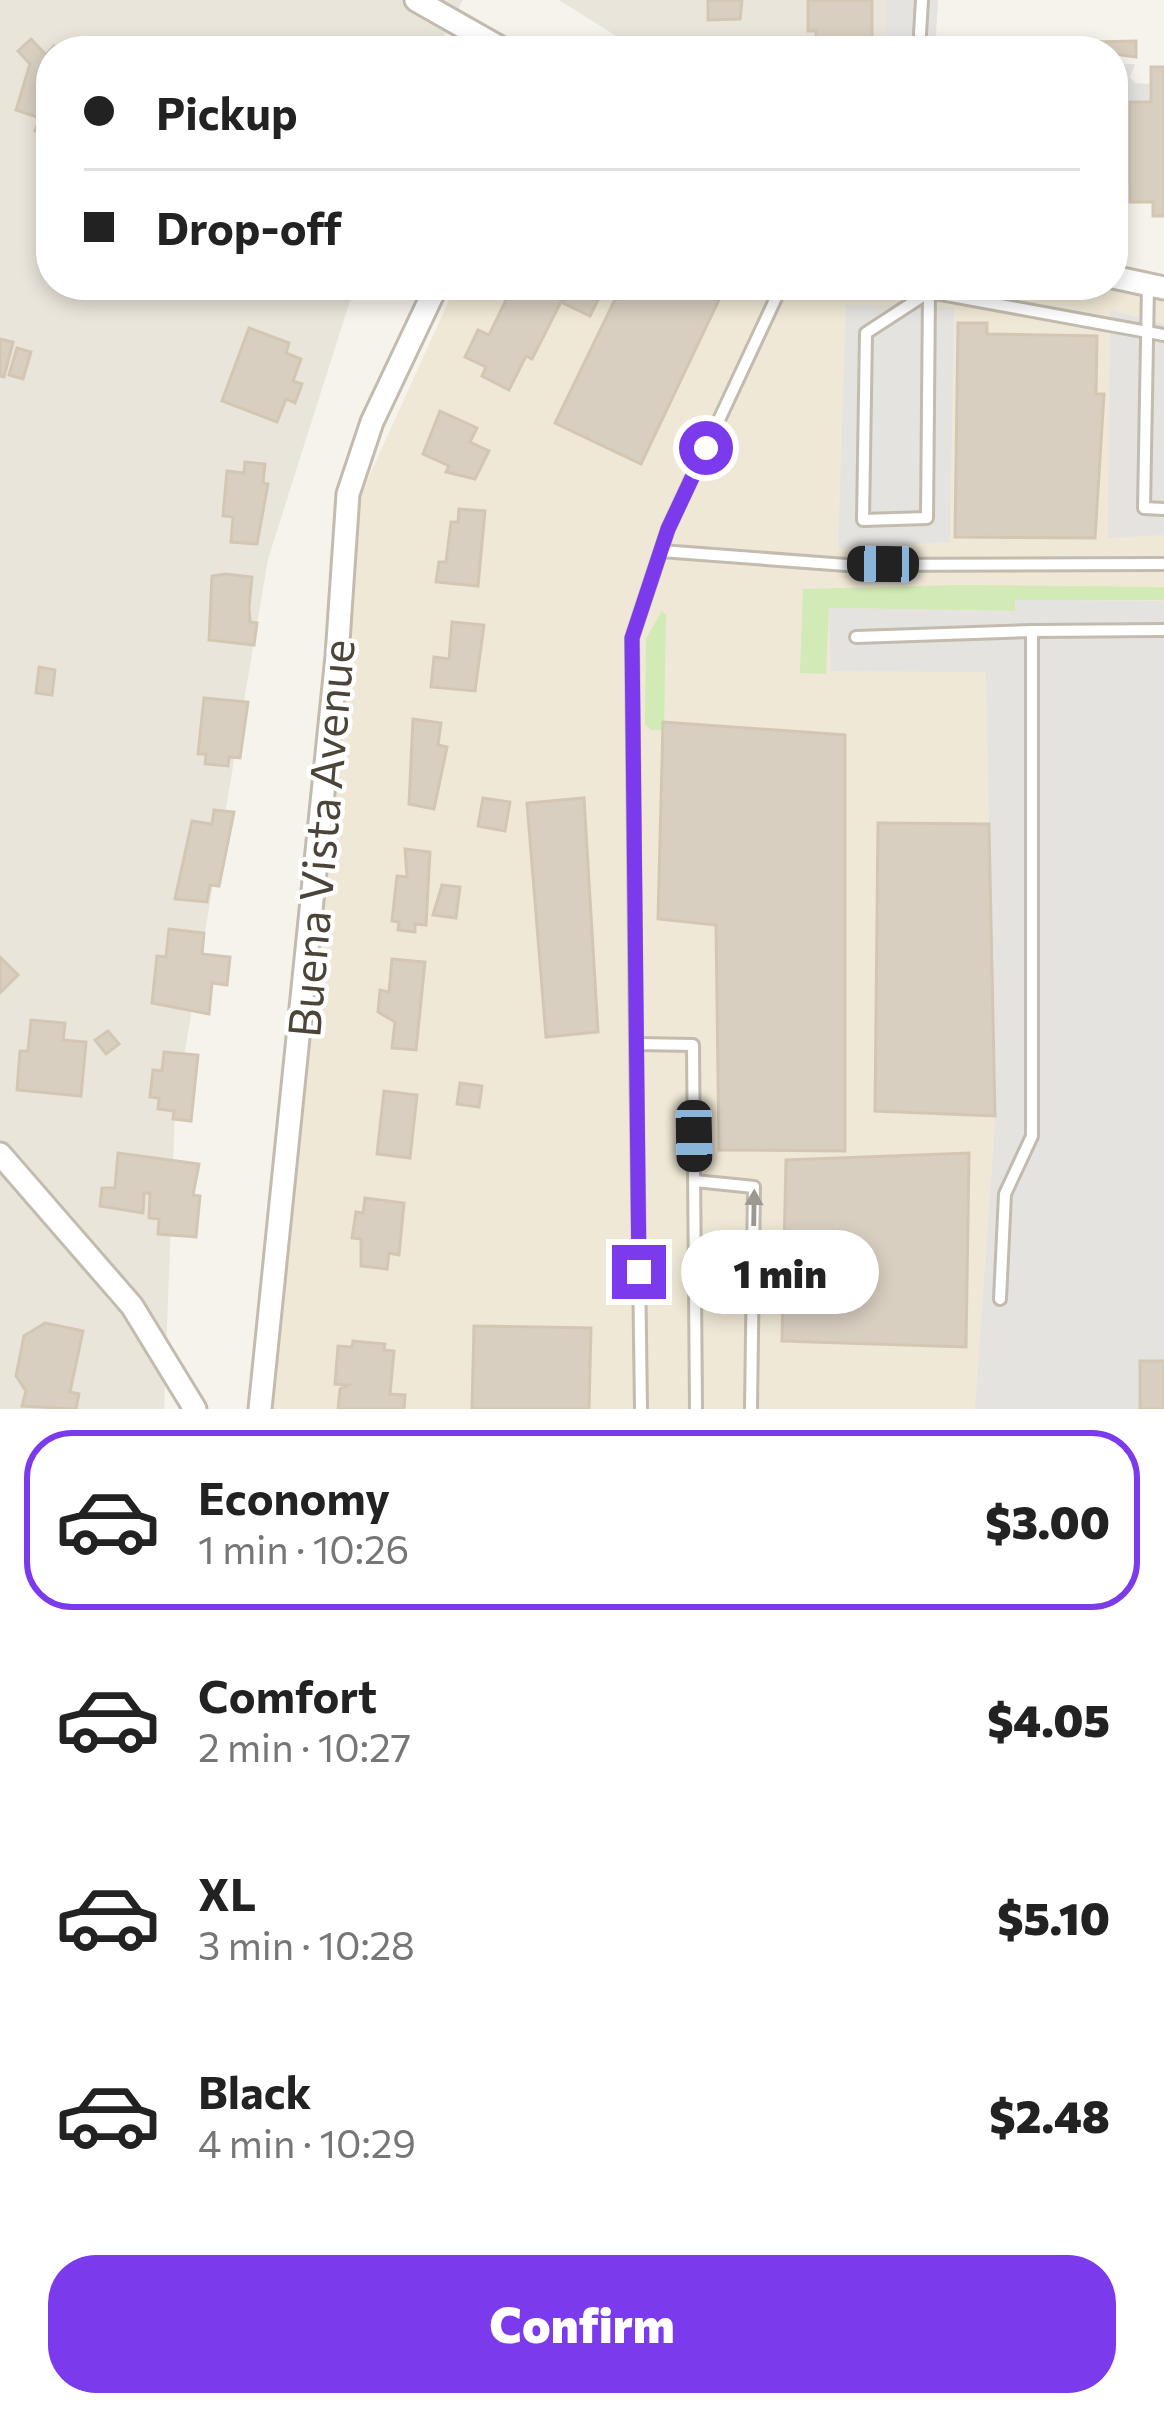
<!DOCTYPE html>
<html lang="en">
<head>
<meta charset="utf-8">
<style>
  :root { --surface:#fff; --page:#f6f6f6; --text:#222; --muted:#767676; --line:#e0e0e0; --accent:#7c3aed }
  body { margin:0; font-family:Commissioner,sans-serif; background:var(--page); color:var(--text); height:100vh; display:flex; flex-direction:column; font-size:45px; white-space:nowrap }
  * { box-sizing:border-box; margin:0 }
  p { font-size:39px; color:var(--muted) }
  .icon { flex:none; width:66px; height:66px; fill:none; stroke:currentColor; stroke-width:2; stroke-linecap:round; stroke-linejoin:round }
  .map { position:relative; height:1409px; overflow:hidden }
  .side { display:flex; flex-direction:column; background:var(--surface); flex:1 }
  .side>* { flex:none }
  .guide { position:absolute; left:36px; top:36px; width:1092px; height:264px; border-radius:48px; box-shadow:0 6px 18px #0003; display:grid; align-content:center; height:264px; padding:0 48px; background:var(--surface) }
  .end { position:absolute; width:54px; height:54px; margin:-27px; border:15px solid #7c3aed; background:#fff; box-shadow:0 0 0 6px #fff }
  .from { border-radius:50% }
  .bubble { position:absolute; height:84px; border-radius:42px; background:var(--surface); box-shadow:0 6px 18px #0003; font-size:39px; font-weight:800; line-height:84px; text-align:center }
  .car { position:absolute; width:36px; height:72px; margin:-36px -18px; border-radius:15px; box-shadow:0 0 9px 3px #0007; background:linear-gradient(#222 24%,#8ab4d8 0 40%,#222 0 76%,#8ab4d8 0 86%,#222 0) }
  .guide b { display:flex; align-items:center; gap:42px; height:114px; font-size:45px }
  .guide b+b { border-top:3px solid var(--line) }
  .guide i { width:30px; height:30px; background:var(--text) }
  ul { padding:21px 0 0; list-style:none }
  li { display:flex; align-items:center; gap:36px; height:180px; margin:0 24px 18px; padding:0 24px; border:6px solid transparent; border-radius:48px }
  li div { flex:1 }
  li b { display:block; font-size:45px }
  li em { font-style:normal; font-weight:800 }
  li.active { border-color:var(--accent) }
  li>.icon { width:108px; height:108px; stroke-width:1.5 }
  .action { display:flex; gap:24px; margin-top:auto; padding:24px 48px }
  .action a { flex:1; height:138px; border-radius:48px; background:var(--accent); color:#fff; font-size:48px; font-weight:800; line-height:138px; text-align:center }
  .map>svg:first-child { display:block }
</style>
</head>
<body>
<div class="map">
<svg width="1164" height="1409" viewBox="0 0 1164 1409">
  <rect width="100%" height="100%" fill="#f6f3ec"/>
  <g fill="#eae5da">
    <path d="M0,0H463L436,51H51V285H355L268,559L175,1110L164,1409H0Z"/>
    <path d="M559,0H938L934,51H640Z"/>
  </g>
  <path fill="#efe8d6" d="M456,285H1113L1164,293V1409H272L361,494Z"/>
  <g fill="#d2eab5">
    <path d="M962,585L1164,587V600H1016V611L829,608L826,674L800,673L803,589Z"/>
    <path d="M662,611L666,615L664,730H651L645,724L646,639Z"/>
  </g>
  <g fill="#e5e3e0">
    <path d="M887,0H938L935,51H885Z"/>
    <path d="M1113,64H1135L1130,77L1135,83L1151,84L1152,101L1133,102V183H1113Z"/>
    <path d="M846,305L954,307L950,542L838,549Z"/>
    <path d="M1110,310L1164,324V535L1108,538Z"/>
    <path d="M1015,600L1164,601V1361L1140,1409H975L995,1125L986,672L831,671L829,608L1015,611Z"/>
  </g>
  <g fill="#d8cfc1" stroke="#d3c7b4" stroke-width="3">
    <path d="M708,0H742L740,19L708,20Z"/>
    <path d="M808,0H872V51H816V31H808Z"/>
    <path d="M31,39L46,55L54,46L68,51H51V137L35,131L40,118L16,110L30,64L18,51Z"/>
    <path d="M1136,41V57L1093,51L1092,42Z"/>
    <path d="M1151,67H1164V216H1153V202H1130V102H1151Z"/>
    <path d="M495,285H546L565,294L532,359L526,356L509,390L482,376L486,367L465,357L478,330L489,335L507,298L492,291Z"/>
    <path d="M572,285L602,292L590,316L563,303Z"/>
    <path d="M622,285H726L641,464L555,423Z"/>
    <path d="M958,323H987V334L1097,336L1096,394H1104L1095,538L955,537Z"/>
    <path d="M249,328L289,343L286,353L301,359L293,381L302,384L295,403L286,399L277,422L222,401Z"/>
    <path d="M0,339L13,342L4,377L0,376Z"/>
    <path d="M17,348L31,352L23,379L9,375Z"/>
    <path d="M440,411L477,428L470,442L489,451L475,479L446,472L449,466L423,454Z"/>
    <path d="M245,462L265,464L263,483L268,484L257,544L231,542L233,517L223,516L227,471L244,473Z"/>
    <path d="M459,509L485,511L478,586L436,582L439,562H446L451,522H458Z"/>
    <path d="M226,574L252,577L249,607L250,622L257,623L254,645L209,640L212,576Z"/>
    <path d="M452,622L484,625L475,691L431,687L434,657L449,659Z"/>
    <path d="M39,667L55,670L52,695L36,693Z"/>
    <path d="M204,698L248,702L240,758L229,757L228,766L205,764L206,754H198Z"/>
    <path d="M413,719L441,723L438,745L447,747L434,809L409,804Z"/>
    <path d="M663,722L845,735V1151L719,1150L716,925L658,919Z"/>
    <path d="M483,798L510,802L505,831L478,826Z"/>
    <path d="M584,798L598,1032L546,1037L527,803Z"/>
    <path d="M214,810L234,812L219,886L210,885L207,902L175,899L192,821L212,824Z"/>
    <path d="M878,823L989,824L995,1116L875,1111Z"/>
    <path d="M405,849L430,852L426,925L415,924V932L398,930L399,922L392,921L397,876L407,877Z"/>
    <path d="M442,885L460,887L456,918L433,915Z"/>
    <path d="M169,929L204,933L202,954L230,957L227,985L212,983L209,1014L152,1003L157,956L166,957Z"/>
    <path d="M0,957L18,975L0,993Z"/>
    <path d="M392,959L425,962L416,1050L392,1048L395,1022L378,1012L380,990L389,992Z"/>
    <path d="M31,1020L65,1023L63,1040L86,1042L81,1096L17,1090L20,1051H28Z"/>
    <path d="M108,1031L119,1044L106,1054L95,1040Z"/>
    <path d="M164,1052L198,1055L191,1121L173,1119L174,1111L158,1109L159,1098L150,1097L153,1070L162,1071Z"/>
    <path d="M460,1083L482,1086L479,1107L457,1104Z"/>
    <path d="M384,1091L417,1095L410,1158L377,1154Z"/>
    <path d="M118,1153L199,1164L193,1195L200,1196L196,1237L158,1234L159,1219L149,1218L150,1193H144L143,1213L100,1206L102,1188H115Z"/>
    <path d="M969,1153L966,1347L782,1341L786,1160Z"/>
    <path d="M365,1198L404,1203L399,1255L389,1253L387,1269L361,1266V1239L352,1238L356,1212L363,1213Z"/>
    <path d="M45,1323L83,1331L70,1392L79,1394L76,1409L22,1406L26,1391L16,1376L24,1336Z"/>
    <path d="M474,1326L591,1328L589,1409H472Z"/>
    <path d="M353,1341L385,1344L384,1350L394,1351L390,1394L405,1395L404,1409H338L340,1389L348,1385L335,1384L338,1346L352,1347Z"/>
    <rect x="1140" y="1361" width="24" height="48"/>
  </g>
  <g fill="none" stroke-linecap="round" stroke-linejoin="round">
    <g stroke="#c2bbae" stroke-width="16">
      <g id="lane">
        <path d="M919,51L922,0"/>
        <path d="M930,285L929,292L927,518L863,520L866,333L929,292L1164,335"/>
        <path d="M1148,286L1144,508L1164,509"/>
        <path d="M661,551L846,565L1164,564"/>
        <path d="M856,637L1032,631"/>
        <path d="M636,1044L632,638L668,529L782,285"/>
        <path d="M695,1181L754,1187L751,1409"/>
        <path d="M1000,1299L1005,1194L1032,1136V631L1164,630"/>
        <path d="M641,1409L636,1044L693,1045L696,1409"/>
      </g>
    </g>
    <g stroke="#c2bbae" stroke-width="27">
      <g id="street">
        <path d="M416,0L506,51"/>
        <path d="M1113,277L1164,288"/>
        <path d="M0,1154L132,1306L195,1409"/>
        <path d="M260,1409L337,656L348,494L372,422L437,285"/>
      </g>
    </g>
    <use href="#lane" stroke="#fff" stroke-width="10"/>
    <use href="#street" stroke="#fff" stroke-width="21"/>
  </g>
  <defs><path id="oneway-solid" d="M-6-.8H1V-3.2L6.5 0L1 3.2V.8H-6Z" transform="scale(3)"/></defs>
  <use fill="#9c9892" href="#oneway-solid" transform="translate(754 1208) rotate(-89)"/>
  <g fill="none" stroke-linecap="round" stroke-linejoin="round">
    <path stroke="#7c3aed" stroke-width="15" d="M639,1272L632,638L668,529L706,448"/>
  </g>
  <g text-anchor="middle" dominant-baseline="central" stroke-width="9" stroke-linejoin="round" paint-order="stroke">
    <g font-size="45" fill="#4b4439" stroke="#fff">
      <text transform="translate(319 838) rotate(-85)">Buena Vista Avenue</text>
    </g>
  </g>
</svg>
<i class="end from" style="left:706px;top:448px"></i>
<i class="end" style="left:639px;top:1272px"></i>
<div class="bubble" style="left:681px;top:1230px;width:198px">1 min</div>
<i class="car" style="left:883px;top:564px;rotate:271deg"></i>
<i class="car" style="left:694px;top:1136px;rotate:179deg"></i>
<div class="guide">
<b><i class="from"></i>Pickup</b>
<b><i></i>Drop-off</b>
</div>
</div>
<section class="side">
<ul>
<li class="active"><svg class="icon" aria-label="car" viewBox="0 0 24 24"><path d="M5 17H2v-5l4-1 3-4h7l3 4 3 1v5h-3M9 17h6M6 11h13"/><circle cx="7" cy="17" r="2"/><circle cx="17" cy="17" r="2"/></svg><div><b>Economy</b><p>1 min · 10:26</p></div><em>$3.00</em></li>
<li><svg class="icon" aria-label="car" viewBox="0 0 24 24"><path d="M5 17H2v-5l4-1 3-4h7l3 4 3 1v5h-3M9 17h6M6 11h13"/><circle cx="7" cy="17" r="2"/><circle cx="17" cy="17" r="2"/></svg><div><b>Comfort</b><p>2 min · 10:27</p></div><em>$4.05</em></li>
<li><svg class="icon" aria-label="car" viewBox="0 0 24 24"><path d="M5 17H2v-5l4-1 3-4h7l3 4 3 1v5h-3M9 17h6M6 11h13"/><circle cx="7" cy="17" r="2"/><circle cx="17" cy="17" r="2"/></svg><div><b>XL</b><p>3 min · 10:28</p></div><em>$5.10</em></li>
<li><svg class="icon" aria-label="car" viewBox="0 0 24 24"><path d="M5 17H2v-5l4-1 3-4h7l3 4 3 1v5h-3M9 17h6M6 11h13"/><circle cx="7" cy="17" r="2"/><circle cx="17" cy="17" r="2"/></svg><div><b>Black</b><p>4 min · 10:29</p></div><em>$2.48</em></li>
</ul>
<div class="action"><a>Confirm</a></div>
</section>
</body>
</html>
